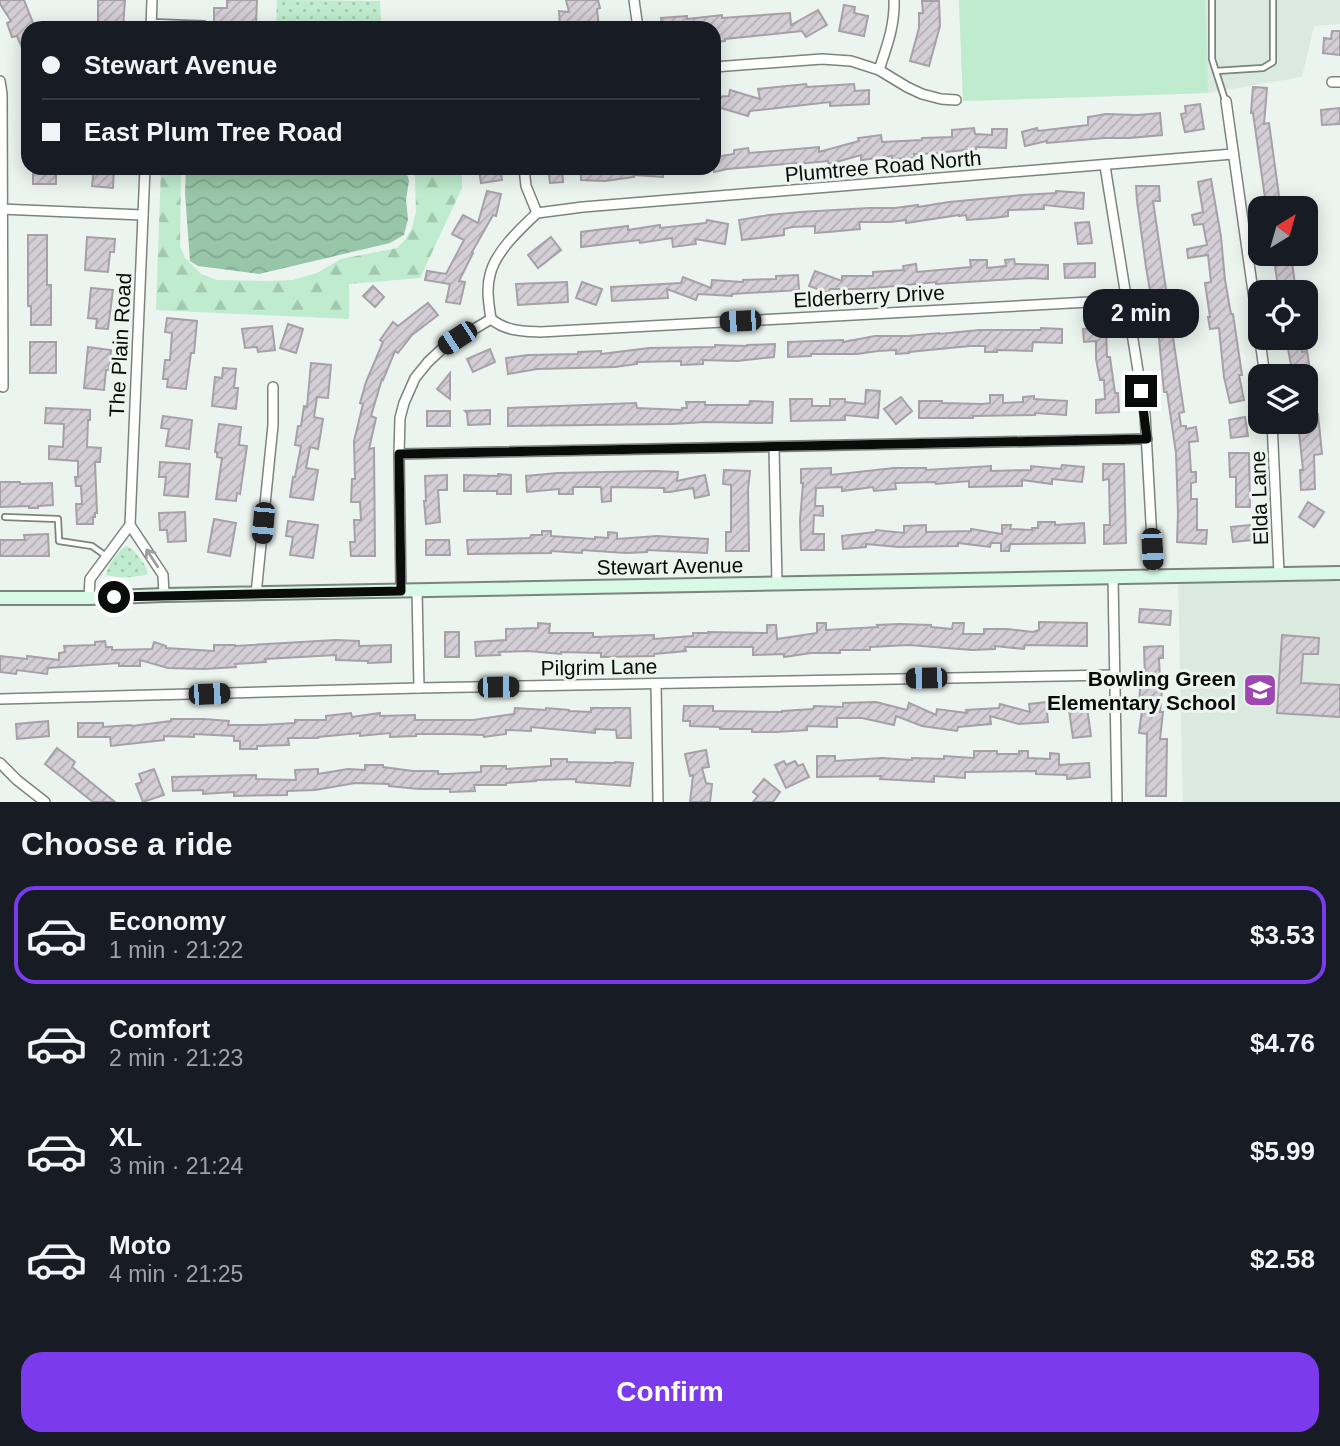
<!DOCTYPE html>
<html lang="en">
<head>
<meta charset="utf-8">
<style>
  :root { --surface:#171b24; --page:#242831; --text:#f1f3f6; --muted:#9ea1a6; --line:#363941; --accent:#7c3aed }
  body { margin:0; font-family:Helvetica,sans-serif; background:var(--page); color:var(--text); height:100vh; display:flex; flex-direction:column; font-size:26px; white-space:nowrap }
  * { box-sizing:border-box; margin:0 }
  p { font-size:23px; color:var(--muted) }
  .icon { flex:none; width:38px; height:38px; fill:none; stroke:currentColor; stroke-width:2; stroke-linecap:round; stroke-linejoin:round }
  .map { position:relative; height:802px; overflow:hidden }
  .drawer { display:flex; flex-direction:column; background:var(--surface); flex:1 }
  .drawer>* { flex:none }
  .hud { position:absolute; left:21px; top:21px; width:700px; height:154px; border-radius:21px; box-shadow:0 4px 18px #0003; display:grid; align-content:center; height:154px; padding:0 21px; background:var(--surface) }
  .needle { width:46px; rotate:37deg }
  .controls { position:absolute; left:1248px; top:196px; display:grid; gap:14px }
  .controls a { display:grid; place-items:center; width:70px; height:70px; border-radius:14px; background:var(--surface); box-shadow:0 4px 18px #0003; font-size:35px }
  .end { position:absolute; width:32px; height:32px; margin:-16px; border:9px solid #090c0a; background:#fff; box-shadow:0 0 0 4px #fff }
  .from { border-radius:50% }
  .bubble { position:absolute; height:49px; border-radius:21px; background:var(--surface); box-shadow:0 4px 18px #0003; font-size:23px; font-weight:800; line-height:49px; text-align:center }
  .car { position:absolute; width:21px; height:42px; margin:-21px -10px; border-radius:9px; box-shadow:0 0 5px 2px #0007; background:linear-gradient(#222 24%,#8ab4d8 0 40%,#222 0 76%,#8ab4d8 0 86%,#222 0) }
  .hud b { display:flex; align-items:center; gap:24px; height:66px; font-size:26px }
  .hud b+b { border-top:2px solid var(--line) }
  .hud i { width:18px; height:18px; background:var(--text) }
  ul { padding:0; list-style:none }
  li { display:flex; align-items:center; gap:21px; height:98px; margin:0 14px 10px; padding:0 7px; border:4px solid transparent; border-radius:21px }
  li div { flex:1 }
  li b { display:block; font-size:26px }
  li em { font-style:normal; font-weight:800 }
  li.selected { border-color:var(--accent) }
  li>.icon { width:63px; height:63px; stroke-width:1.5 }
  h2 { padding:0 21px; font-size:32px; line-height:84px }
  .primary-button { display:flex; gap:14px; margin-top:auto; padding:14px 21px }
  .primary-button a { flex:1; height:80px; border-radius:21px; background:var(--accent); color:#fff; font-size:28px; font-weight:800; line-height:80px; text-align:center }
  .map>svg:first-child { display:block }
</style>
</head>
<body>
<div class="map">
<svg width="1340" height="802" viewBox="0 0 1340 802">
  <defs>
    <pattern id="grass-dots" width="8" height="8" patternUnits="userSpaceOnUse" patternTransform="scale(1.75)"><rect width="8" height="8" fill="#bfebce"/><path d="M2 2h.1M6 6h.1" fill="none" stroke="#a3c8b0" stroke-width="1.8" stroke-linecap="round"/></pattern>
    <pattern id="forest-firs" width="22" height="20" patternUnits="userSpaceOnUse" patternTransform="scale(1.75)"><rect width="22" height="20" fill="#bfebce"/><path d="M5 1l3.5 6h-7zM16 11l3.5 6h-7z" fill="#a3c8b0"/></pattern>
    <pattern id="water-waves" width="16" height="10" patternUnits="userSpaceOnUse" patternTransform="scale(1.75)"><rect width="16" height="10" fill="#98c6a8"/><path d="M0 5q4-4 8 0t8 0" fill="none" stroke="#82a98f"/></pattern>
    <pattern id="building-hatch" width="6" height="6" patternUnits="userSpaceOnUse" patternTransform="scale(1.75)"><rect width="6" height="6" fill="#d4ced6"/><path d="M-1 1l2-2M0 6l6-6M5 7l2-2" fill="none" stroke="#b5b0b6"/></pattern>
  </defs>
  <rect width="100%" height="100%" fill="#ebf4ee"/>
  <g fill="#dbeae0">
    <path d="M959,0H1340V24L1314,26L1302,77L1208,93L963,101Z"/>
    <path d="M1340,576V802H1183L1178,579Z"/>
  </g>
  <g fill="url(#grass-dots)">
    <path d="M277,0L380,1L381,28H276Z"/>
    <path d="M126,546C134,548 147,566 148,574C136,578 118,578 106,575C107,566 118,551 126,546Z"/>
  </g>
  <path fill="url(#forest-firs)" d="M161,168H181L180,246L185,258L201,274L217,280L268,281L293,280L317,273L341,259L397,248L405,240L412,228L416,212L415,178L412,168H462V188L420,278L349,284V319L156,310Z"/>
  <path fill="#bfebce" d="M959,0H1205L1208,93L963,101Z"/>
  <path fill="url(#water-waves)" d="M186,168H405L409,181L406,200L408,219L404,235L390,243L259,274L198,266L190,261L185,193Z"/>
  <g fill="url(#building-hatch)" stroke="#a6a0a7" stroke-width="2">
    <path d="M0,0H24L35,28H28V62L17,36L12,37L7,23L11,21L0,4Z"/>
    <path d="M98,0H125L123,28H98Z"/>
    <path d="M227,0H257L256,24L214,22V8H227Z"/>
    <path d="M566,0H598L600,8L597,9L599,28H560L559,11L569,12Z"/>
    <path d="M922,1H939L940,26L929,66L910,61L919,28V13H923Z"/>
    <path d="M844,5L855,7L854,13L868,16L864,36L839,31Z"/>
    <path d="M818,10L827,25L806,37L802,31L725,39V41L714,42V28H662L661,18L687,16V19L722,15V18L790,13L791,25Z"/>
    <path d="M1332,31H1340V55L1323,53L1324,38L1331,39Z"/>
    <path d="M806,84L807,87L854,84L855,91L869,90V104L830,106V102L750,111L748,116L714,106V97L729,96L730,90L760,99L758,89Z"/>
    <path d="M1253,87L1267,88L1264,124L1269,123L1280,203L1266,205L1253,113H1251Z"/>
    <path d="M1200,104L1204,129L1185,132L1181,114L1186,113L1185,106Z"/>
    <path d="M1340,108V124L1322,125L1321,110Z"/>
    <path d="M1160,113L1162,135L1130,138H1104L1047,143V141L1025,146L1022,132L1037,128L1038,131L1088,125V117L1106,114L1138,115Z"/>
    <path d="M974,128L975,134L992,135V129H1007L1006,148L976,147V149L945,152V153L914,154L915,158L892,159V156L861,160V155L829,164L828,161L798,164V163L727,169L714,172V157L734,154V150L748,148L749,153L819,147V152L859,141L858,138L881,135L882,142L922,140V138L952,137V130Z"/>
    <rect x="33" y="168" width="23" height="16"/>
    <path d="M94,168H114L113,188L92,186Z"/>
    <path d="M484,168H500L502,180L481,183L479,170H484Z"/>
    <path d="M548,168H562L563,182L550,183Z"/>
    <path d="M581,168H633L634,177L605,181L581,180Z"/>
    <path d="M635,168H663V177L635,175Z"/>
    <path d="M1211,179L1221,237L1225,280L1231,314H1233L1242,375H1239L1244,400L1230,403L1224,377L1219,328L1210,329L1208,317H1210L1205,283L1211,282L1208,255L1188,258L1187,249L1207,245L1203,224L1194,225L1192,215L1203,212L1198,182Z"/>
    <path d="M1136,186H1159L1160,201H1153L1184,412L1179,413L1181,426H1186V429L1196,427L1198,441L1189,442L1191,472H1196V482L1191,483V499H1197V530H1207L1206,544L1177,542L1178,513L1176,453L1167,392H1164L1158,328H1157L1153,309L1146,267L1137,201Z"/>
    <path d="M487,191L501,194L496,216L493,215L472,252L473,253L459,281L465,282L460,304L446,302L450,284L425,280L427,271L446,274L464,240L452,234L463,215L478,223Z"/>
    <path d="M1056,191L1084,193L1083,209L1044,205V209L1008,210V216L993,218L967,220L966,215L959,216V215L906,223V220L891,222H859L860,229L828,232L815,233V226L792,227L784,229V235L742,240L739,220L769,215L801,212L869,208H895L918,205V207L949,202L1022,195L1056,193Z"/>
    <path d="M707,220L728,224L725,244L695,239L696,244L673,247L672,238L640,243L639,240L581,247V232L628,226V230L660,225V228L706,223Z"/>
    <path d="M1089,222L1092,243L1078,244L1075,223Z"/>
    <path d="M28,235H47V285H51V325H31V306H28Z"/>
    <path d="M87,237L115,239L114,252H110L108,272L85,270Z"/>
    <path d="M551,237L561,250L538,268L528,255Z"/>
    <path d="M1273,254H1291L1296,292H1279Z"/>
    <path d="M1014,259L1015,264L1048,265V279L1030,278L936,284V282L864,289H830L828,293L809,286L815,271L842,281V276H873V272L904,270L903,266L916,264L917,272L971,267L970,260H987V268L1006,266L1005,260Z"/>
    <path d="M1095,263V277L1065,278L1064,264Z"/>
    <path d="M798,275L799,290L732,294V296L698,294L696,300L667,289L668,298L612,301L611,287L681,283L683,277L711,288L712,280L743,282V280L776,279V276Z"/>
    <path d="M567,282L568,302L518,305L516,284Z"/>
    <path d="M582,282L602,289L596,305L576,298Z"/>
    <path d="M373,286L384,297L375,307L363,296Z"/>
    <path d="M91,288L113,290L108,329L96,328L97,319L88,318Z"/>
    <path d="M428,303L438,315L412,335L398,353L395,351L383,380L382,379L371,416L376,418L369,449L374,448L375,556H351L350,542H355L354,520H361L360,502H351L352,479H355L354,441L363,404L360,403L366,382L383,342L380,340L393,322L398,326Z"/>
    <path d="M167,318L197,321L194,353H191L186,389L167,387L168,379H163L165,360H170L172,333L165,332Z"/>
    <path d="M288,324L303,329L296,353L280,348Z"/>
    <path d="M272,326L275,350L258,352L257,347L245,348L242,329Z"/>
    <path d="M1106,327L1107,357H1110L1115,393H1118L1119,412L1096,413V400L1105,399L1104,380H1100L1096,359V341L1084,342L1083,329Z"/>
    <path d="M1041,328L1062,329V343L1033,342L1032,351L997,350V352H985V346H970L909,352V353L896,354V350L878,351L857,354H811V356L788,357V342L843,340V342L875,336H908L939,333V334L979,330H1041Z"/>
    <path d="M1286,338H1300L1302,352L1307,351L1311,376H1293Z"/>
    <rect x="30" y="342" width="26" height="31"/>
    <path d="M775,344L774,357L737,361L703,360V364L681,365V361L637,362V364L615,367L537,369L508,374L506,358L528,355L578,354V352L601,351V354L649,348L715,347V345L747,346V345Z"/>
    <path d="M88,347L111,350L109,370H106L104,390L84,388Z"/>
    <path d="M490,349L495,362L473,372L467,359Z"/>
    <path d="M311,363L331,365L328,398L317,397L314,417L323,419L318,449L310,447L306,468L318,470L313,500L290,497L293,477H295L301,446L295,445L298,426H301L304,406L307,407Z"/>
    <path d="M223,368L236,369L234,388H238L236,409L212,406L215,377L222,378Z"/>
    <path d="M450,373V399L437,389Z"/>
    <path d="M866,390L880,391L878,418L845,415V420L791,421L790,399H812V406H830V399H845V402L865,404Z"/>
    <path d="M990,395H1003V403L1023,402V397L1034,396V399L1067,401L1066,415L1035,413V415L973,416V418H919V401H942V403L982,404L990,403Z"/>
    <path d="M901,397L912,411L896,424L884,409Z"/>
    <path d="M750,401L773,402L772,423L706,422L671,424L508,426V408L636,403L637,408L682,410V408H687L686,402H705V405H749Z"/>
    <path d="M46,408L90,410V420H88L87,447L101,448L100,462H95L97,513H95V517H93V524H77L76,504H82L81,486H76L75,477H78V461L49,459V446L63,447L64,424L45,423Z"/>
    <path d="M490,410V424L468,425L467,413L465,411Z"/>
    <rect x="427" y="411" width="23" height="15"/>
    <path d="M1318,414L1322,454L1314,455L1315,489L1301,490L1300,470H1303L1298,422H1306V415Z"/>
    <path d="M163,416L192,420L189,449L166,446L169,429L161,428Z"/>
    <path d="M1245,417L1248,436L1231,438L1229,420Z"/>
    <path d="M219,424L241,427L239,445L247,446L240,494L237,493L236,501L216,499L222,458L217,457V452H215Z"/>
    <path d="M1229,453H1249L1250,507H1236V477H1230Z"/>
    <path d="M160,462L190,464L188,497L164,495L166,477H159Z"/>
    <path d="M1103,464H1124L1126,543L1104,544V525H1110L1109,479L1103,480Z"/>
    <path d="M1062,465L1084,467L1082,482L1052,479V484L1022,480V486L969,487V481L936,484L935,482L895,483L896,489L874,491L873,487L842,491V487L816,488L815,506H823V516L814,515L813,534H824V550H801L800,520L803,483H801V469L831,468V475L894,468H926V470L991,466V471L1031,470V466L1061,469Z"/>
    <path d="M724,470L750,471L748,490L749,551H726V532H731V485L723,484Z"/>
    <path d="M655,471L678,472L677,481L705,475L709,495L695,498L693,488L670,492H664V488L611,487V501L602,502L601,487H573V494H559V489L527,492L526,476L558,473Z"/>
    <path d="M498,474L511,475V494H497V491H464V475L498,476Z"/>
    <path d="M447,475V490H438L440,522L426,524L424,501H426L425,476Z"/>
    <path d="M0,482H20V484L52,483L53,505L38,506V508H29V506L0,507Z"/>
    <path d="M1308,502L1324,512L1314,527L1299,517Z"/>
    <path d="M185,512L186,541L168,542L167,530H160L159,513Z"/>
    <path d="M214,519L236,523L230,556L208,552Z"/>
    <path d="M288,521L318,525L313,558L290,555L293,537L286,536Z"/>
    <path d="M1038,522H1055V525L1084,523L1085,543L1010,544L1009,551H1001V543H991L990,547L958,543V546L899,547L866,544V547L843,549L842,536L875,532L876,530L904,533V526L926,525V532L971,531V529L1002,534V525H1011L1010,529L1032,530V528H1038Z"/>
    <path d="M1250,525L1252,540L1233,542L1231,527Z"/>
    <path d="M542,531H551V536L595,539V537L608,538V532L617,533V539L657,536L708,539L707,553L647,550V552L626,553L582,550V553L551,551V553L468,554L467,540L530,538L531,535H542Z"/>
    <path d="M48,534L49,556H0V540H25L24,535Z"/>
    <path d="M426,540H449L450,555H426Z"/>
    <path d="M1140,609L1171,611L1170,625L1139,622Z"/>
    <path d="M1039,622L1087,623V646L1025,645L1024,649L995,646V649L972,650L909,645L870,647V650H840V653H811L784,657V654L753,655V647H685L686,651L654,654V656L601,657V653L561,652V654L528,651L499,652L500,655L476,656L475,642L506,640V629L538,628V623L550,624L549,633H593V637L654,635V639L693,636V633H708V632L767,633V625H776L777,639L817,633V623H826V630L878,627L877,625L900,624L931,625V627L952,629L953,623H964L963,634H984V629H1007L1033,632L1039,630Z"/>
    <rect x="445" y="632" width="14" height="25"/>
    <path d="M1282,635L1319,638L1318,654H1303L1301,683L1340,685V717L1277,713Z"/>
    <path d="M336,640L359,641V646L391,645V662L368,663V661L336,660V655L265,659L266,662L235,664L236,667L204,669L168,668L140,660V666H119V663L48,668L47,674L17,670L16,674L0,672V656L27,659V656L59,660V653L65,652L64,646L95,645V642L105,641L106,647H112V650L152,649L154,642L166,646V648L214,651V645H235V646Z"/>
    <path d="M1163,646V658H1159L1160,680H1163L1160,712H1163L1160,739H1167L1166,796H1146L1147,734L1139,733L1143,702H1139L1141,678H1145L1144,647Z"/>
    <path d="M1086,700L1091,736L1073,738L1068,703Z"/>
    <path d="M876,702L907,710L909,703L936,715L937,709L967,713L966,710L999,708L1000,704L1030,712L1029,704L1046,702L1048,722L1019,724L990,716L991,724L958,727L957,731L922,726L896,716L894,725L862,718H837V727L807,726V730L776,732H752V729H720V727L690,726V721H683L684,706H713V711L782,712V711L813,709L814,706L843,707V703Z"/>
    <path d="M515,708L546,710V708L569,710V711L591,712V708H630L631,738H617L616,730L595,729V733L531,727V731L506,730V734L484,737L483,735L452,734H416V736L390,737V733L360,736V733L318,737V738H288L289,745L257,746V749H240V741H234V736L194,734V737L164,736V740L111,746L110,737H78V723H103V727L131,725L132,726L171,721V719H204L229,721L228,725H262L295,723V720H326V716L351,713L352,717L380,713V716L415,715V720H473L514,714Z"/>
    <path d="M48,721L49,736L17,739L16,724Z"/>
    <path d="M57,748L75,762L72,767L115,802H93L45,764Z"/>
    <path d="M706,750L709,767L702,768L706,783L712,784L710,802H690L693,775L690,776L685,754Z"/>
    <path d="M974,751H997V754H1019V751H1028V758L1050,759V753L1059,754V765L1089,763L1090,777L1067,779V775L1036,774V771L965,772V778L934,776V782L880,779L881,776L817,777V756H835V761L882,758L912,760V758L944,759V756L974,758Z"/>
    <path d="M551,759H567V762L615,763V762L633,763L630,786L576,782V779L536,780V781L506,783V785H474L475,791L450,792V789H419L389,786V784L355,783L315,790L287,791V795L234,796V792L203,794V790L173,791L172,777L256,775V779L296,780L295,770L318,769V774L348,769L365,770V765H383V767L413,771H438V774H448L481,772V766H506V769L551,766Z"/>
    <path d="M784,761L786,765L795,761L798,766L803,764L809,777L786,788L775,765Z"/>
    <path d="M154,769L164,795L143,802L136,784L142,782L139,774Z"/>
    <path d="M764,779L780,792L773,802H753L758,796L753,792Z"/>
  </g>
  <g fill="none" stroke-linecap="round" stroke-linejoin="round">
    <g stroke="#7c847e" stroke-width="8">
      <g id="lane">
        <path d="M1212,0V59L1225,100"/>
        <path d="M152,22L204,24L210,28"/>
        <path d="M1216,71L1263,68L1273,62V0"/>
        <path d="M5,517L58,519L59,541L92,546L106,556"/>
      </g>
    </g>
    <g stroke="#7c847e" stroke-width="12">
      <g id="street">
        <path d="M634,0L638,28"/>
        <path d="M151,28L152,0"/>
        <path d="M714,67L822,59L851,61L879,70L907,87L922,94L941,99L956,100"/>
        <path d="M879,70C887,46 895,25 894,0"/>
        <path d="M0,81L2,94L3,387"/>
        <path d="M1332,82H1340"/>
        <path d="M1226,101L1265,376"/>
        <path d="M1105,166L1145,414L1154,577"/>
        <path d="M524,168L526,186L537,213"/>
        <path d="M0,209L143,215"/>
        <path d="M537,213L583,207L1233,154"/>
        <path d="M491,319C506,331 521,331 540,332L1126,300"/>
        <path d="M491,319C489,305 486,289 490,275C495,252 520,229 537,213"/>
        <path d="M1272,422L1279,573"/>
        <path d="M774,447L777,583"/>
        <path d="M399,454L1147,439"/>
        <path d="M130,525L163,575L164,595"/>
        <path d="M1113,577L1117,802"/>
        <path d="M417,590L419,688"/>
        <path d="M401,591L399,454L400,418L404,403L415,378L428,362L444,347L491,319"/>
        <path d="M256,594L273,425V387"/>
        <path d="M89,598L90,579L130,525L145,168"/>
        <path d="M656,684L658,802"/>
        <path d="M0,699L419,688L1115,675"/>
        <path d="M0,763L17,780L45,802"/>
      </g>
    </g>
    <g stroke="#7c847e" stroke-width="16">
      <path id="secondary" d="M0,598H89L164,595L1340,573"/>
    </g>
    <use href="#lane" stroke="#fff" stroke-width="4.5"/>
    <use href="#street" stroke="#fff" stroke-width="9"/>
    <use href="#secondary" stroke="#d7f9e5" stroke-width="12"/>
  </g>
  <defs><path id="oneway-shaft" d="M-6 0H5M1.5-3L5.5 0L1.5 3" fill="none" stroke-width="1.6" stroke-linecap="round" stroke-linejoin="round" transform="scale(1.75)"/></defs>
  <use stroke="#9d9e9d" href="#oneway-shaft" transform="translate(152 558) rotate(-123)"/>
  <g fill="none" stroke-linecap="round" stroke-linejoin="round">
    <path stroke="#090c0a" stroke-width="9" d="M114,597L401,591L399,454L1147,439L1141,391"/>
  </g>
  <defs>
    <g id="school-square" transform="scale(1.75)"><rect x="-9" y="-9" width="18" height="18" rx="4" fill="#9e47b3" stroke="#ebf4ee"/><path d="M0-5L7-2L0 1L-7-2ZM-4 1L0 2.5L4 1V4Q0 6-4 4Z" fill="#fff"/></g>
  </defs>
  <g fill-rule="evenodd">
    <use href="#school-square" x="1260" y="690"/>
  </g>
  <g text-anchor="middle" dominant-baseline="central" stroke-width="6" stroke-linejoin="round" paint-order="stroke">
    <g font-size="21" fill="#090c0a" stroke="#ebf4ee">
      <text transform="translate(883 166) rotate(-5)">Plumtree Road North</text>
      <text transform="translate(869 296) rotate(-3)">Elderberry Drive</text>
      <text transform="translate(120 345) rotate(-87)">The Plain Road</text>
      <text transform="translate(1259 498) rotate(-92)">Elda Lane</text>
      <text transform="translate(670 566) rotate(-1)">Stewart Avenue</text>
      <text transform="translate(599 667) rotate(-1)">Pilgrim Lane</text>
    </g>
    <g font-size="21" font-weight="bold" fill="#090c0a" stroke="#ebf4ee" text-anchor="end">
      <text x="1236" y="678">Bowling Green<tspan x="1236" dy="24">Elementary School</tspan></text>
    </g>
  </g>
</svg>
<div class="controls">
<a><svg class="needle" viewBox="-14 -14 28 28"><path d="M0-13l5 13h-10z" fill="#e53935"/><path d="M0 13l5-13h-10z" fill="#9ea1a6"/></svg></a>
<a><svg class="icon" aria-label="locate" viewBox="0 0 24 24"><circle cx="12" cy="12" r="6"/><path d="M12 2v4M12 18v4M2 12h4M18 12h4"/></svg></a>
<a><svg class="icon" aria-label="layers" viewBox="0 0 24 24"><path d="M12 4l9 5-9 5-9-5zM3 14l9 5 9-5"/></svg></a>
</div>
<i class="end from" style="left:114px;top:597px"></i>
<i class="end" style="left:1141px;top:391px"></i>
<div class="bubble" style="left:1083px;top:289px;width:116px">2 min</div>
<i class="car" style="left:740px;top:321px;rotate:267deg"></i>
<i class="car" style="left:457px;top:338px;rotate:237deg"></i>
<i class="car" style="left:263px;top:523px;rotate:185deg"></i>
<i class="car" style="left:1152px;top:549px;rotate:177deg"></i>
<i class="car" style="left:926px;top:678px;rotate:269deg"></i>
<i class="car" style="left:498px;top:687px;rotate:89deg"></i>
<i class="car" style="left:209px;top:694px;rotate:88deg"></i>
<div class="hud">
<b><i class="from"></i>Stewart Avenue</b>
<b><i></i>East Plum Tree Road</b>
</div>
</div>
<section class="drawer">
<h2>Choose a ride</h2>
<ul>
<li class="selected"><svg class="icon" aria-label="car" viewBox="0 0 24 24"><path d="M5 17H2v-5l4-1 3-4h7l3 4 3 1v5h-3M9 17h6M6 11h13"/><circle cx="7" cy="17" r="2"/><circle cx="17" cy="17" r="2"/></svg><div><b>Economy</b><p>1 min · 21:22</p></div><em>$3.53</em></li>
<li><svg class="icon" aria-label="car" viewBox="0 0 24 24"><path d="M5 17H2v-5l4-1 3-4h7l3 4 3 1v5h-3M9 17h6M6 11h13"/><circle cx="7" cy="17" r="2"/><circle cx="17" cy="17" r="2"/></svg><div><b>Comfort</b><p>2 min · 21:23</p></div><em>$4.76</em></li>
<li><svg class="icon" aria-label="car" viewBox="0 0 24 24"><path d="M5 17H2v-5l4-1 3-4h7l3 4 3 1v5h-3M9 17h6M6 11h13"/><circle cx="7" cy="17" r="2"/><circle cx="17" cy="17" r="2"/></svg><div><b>XL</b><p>3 min · 21:24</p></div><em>$5.99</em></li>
<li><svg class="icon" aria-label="car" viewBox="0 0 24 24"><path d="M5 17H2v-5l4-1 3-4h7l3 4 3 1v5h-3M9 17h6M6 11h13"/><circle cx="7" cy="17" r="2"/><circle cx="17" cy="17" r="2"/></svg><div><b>Moto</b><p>4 min · 21:25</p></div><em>$2.58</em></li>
</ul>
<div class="primary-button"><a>Confirm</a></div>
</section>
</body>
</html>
